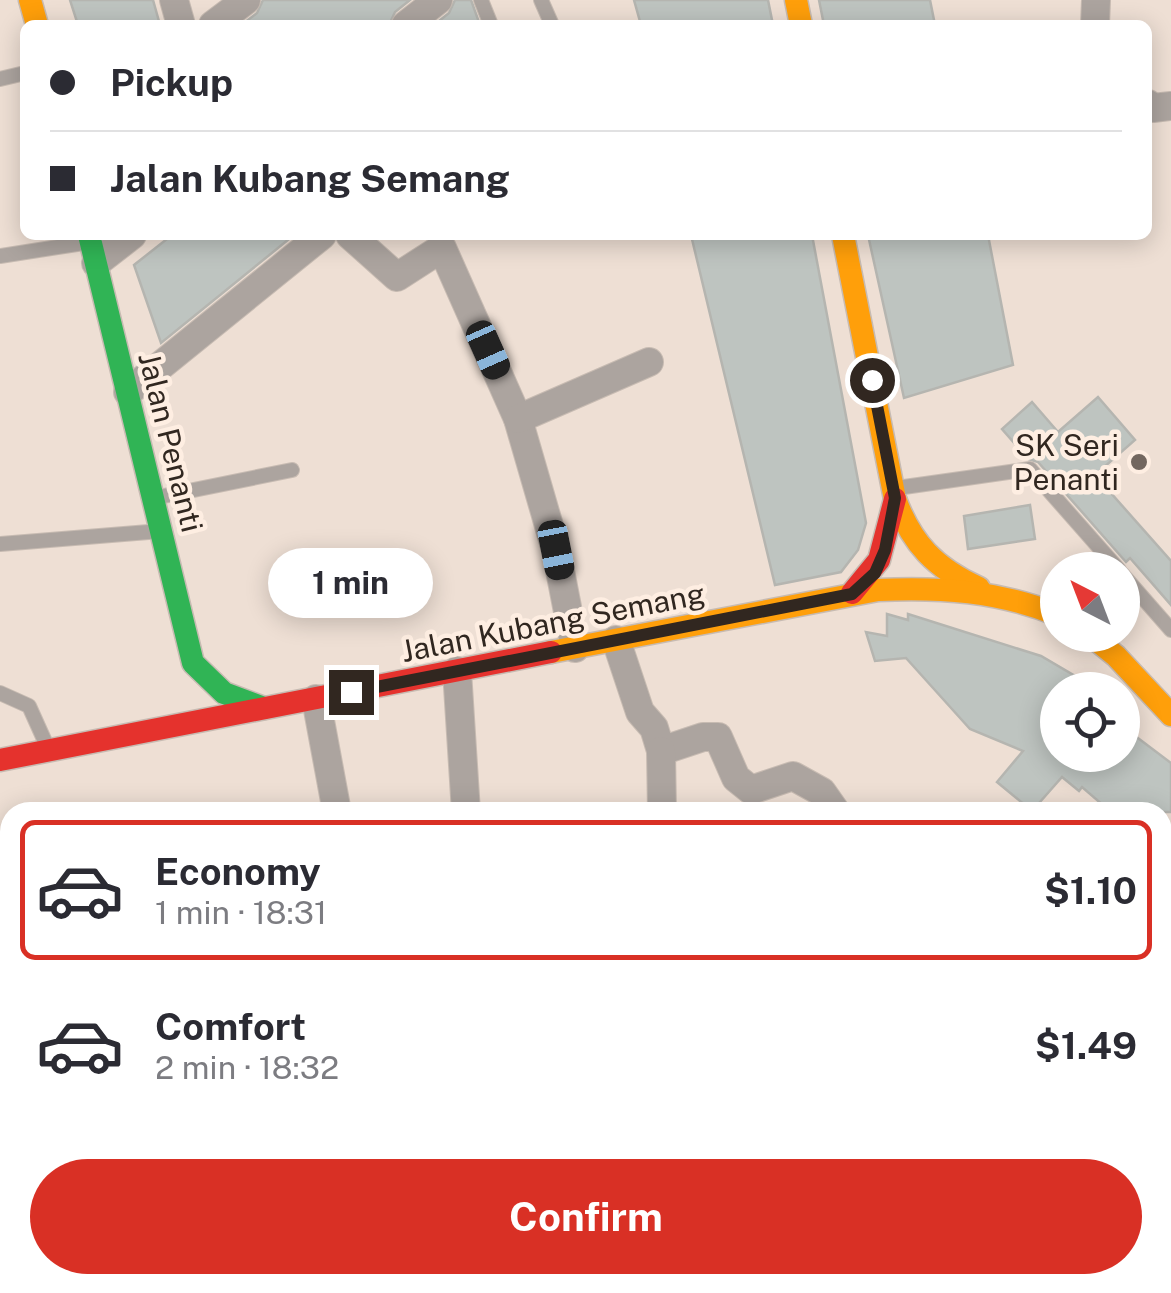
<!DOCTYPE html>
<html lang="en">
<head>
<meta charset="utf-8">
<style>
  :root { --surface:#fff; --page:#f2f2f3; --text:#2b2b33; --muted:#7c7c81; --line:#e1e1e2; --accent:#d93025 }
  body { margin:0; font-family:"Public Sans",sans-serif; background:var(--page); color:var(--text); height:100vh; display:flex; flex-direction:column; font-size:38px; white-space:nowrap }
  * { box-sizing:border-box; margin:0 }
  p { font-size:32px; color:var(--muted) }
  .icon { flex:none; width:55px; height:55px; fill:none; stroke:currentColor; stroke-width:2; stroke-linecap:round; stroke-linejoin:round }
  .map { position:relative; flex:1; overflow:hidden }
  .sheet { position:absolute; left:0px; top:802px; width:1172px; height:492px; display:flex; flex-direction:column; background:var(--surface); border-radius:30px 30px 0 0; box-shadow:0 5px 25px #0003 }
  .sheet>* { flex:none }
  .hud { position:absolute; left:20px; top:20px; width:1132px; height:220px; border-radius:15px; box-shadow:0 5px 25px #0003; display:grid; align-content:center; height:220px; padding:0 30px; background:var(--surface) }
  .needle { width:65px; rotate:318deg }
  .controls { position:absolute; left:1040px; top:552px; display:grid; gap:20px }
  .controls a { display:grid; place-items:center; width:100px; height:100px; border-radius:50%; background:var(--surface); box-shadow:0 5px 25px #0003; font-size:50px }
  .end { position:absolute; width:45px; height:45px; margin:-22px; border:12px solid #312720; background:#fff; box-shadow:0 0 0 5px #fff }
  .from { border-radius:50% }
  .bubble { position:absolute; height:70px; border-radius:35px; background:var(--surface); box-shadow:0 5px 25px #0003; font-size:32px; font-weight:700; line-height:70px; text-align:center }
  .car { position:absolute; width:30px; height:60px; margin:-30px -15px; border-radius:12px; box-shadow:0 0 8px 2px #0007; background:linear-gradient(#222 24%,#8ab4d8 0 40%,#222 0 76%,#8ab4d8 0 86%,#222 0) }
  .hud b { display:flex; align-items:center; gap:35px; height:95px; font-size:38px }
  .hud b+b { border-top:2px solid var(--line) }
  .hud i { width:25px; height:25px; background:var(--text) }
  ul { padding:18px 0 0; list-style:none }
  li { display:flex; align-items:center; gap:30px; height:140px; margin:0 20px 15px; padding:0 10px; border:5px solid transparent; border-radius:15px }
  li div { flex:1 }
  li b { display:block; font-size:38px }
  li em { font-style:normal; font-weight:700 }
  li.active { border-color:var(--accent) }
  li>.icon { width:90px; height:90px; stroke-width:1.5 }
  .primary-button { display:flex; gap:20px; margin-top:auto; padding:20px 30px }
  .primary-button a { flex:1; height:115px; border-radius:60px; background:var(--accent); color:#fff; font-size:40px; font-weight:700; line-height:115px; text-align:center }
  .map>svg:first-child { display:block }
</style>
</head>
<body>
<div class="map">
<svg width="1171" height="1293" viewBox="0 0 1171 1293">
  <rect width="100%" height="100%" fill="#eedfd4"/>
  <g fill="#bec4c0" stroke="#b5b5b0" stroke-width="2.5">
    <path d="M70,0H153L160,25H78Z"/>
    <path d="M263,0H410L395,12L389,25L244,23L257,13Z"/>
    <path d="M455,0H471L480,25H434L449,13Z"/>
    <path d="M634,0H768L773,25H641Z"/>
    <path d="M819,0H930L935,25H824Z"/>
    <path d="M172,235H294L161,343L134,265Z"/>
    <path d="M691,235H812L866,523L858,550L841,572L775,585Z"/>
    <path d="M868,235H988L1013,365L904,398Z"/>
    <path d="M1098,397L1135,440L1095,475L1171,561V605L1130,558L1126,562L1038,462L1028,459L1002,429L1032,402L1058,432Z"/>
    <path d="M1030,505L1035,539L968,549L964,516Z"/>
    <path d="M887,614L908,620V614L1041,656L1099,690H1058V755H1122V726L1171,763V812H1111L1082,787L1079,791L1062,777L1032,811L997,782L1023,751L970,729L906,658L875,661L866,632L887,636Z"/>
  </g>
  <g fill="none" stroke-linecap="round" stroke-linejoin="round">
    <g stroke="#c7bbb2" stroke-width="16">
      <g id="lane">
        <path d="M481,0L491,25"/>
        <path d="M541,0L552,25"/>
        <path d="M0,79L25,73"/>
        <path d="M0,256L90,242"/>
        <path d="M897,488L1030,469L1119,570"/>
        <path d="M154,498L292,470"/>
        <path d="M0,544L161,531"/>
        <path d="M1122,574L1171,630"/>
        <path d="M0,693L29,706L47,746"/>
      </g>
    </g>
    <g stroke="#c7bbb2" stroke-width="30">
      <g id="street">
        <path d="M174,0L181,25"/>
        <path d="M213,25L246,0"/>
        <path d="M406,25L438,0"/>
        <path d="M1095,25L1096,0"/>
        <path d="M1148,104L1153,108L1171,106"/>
        <path d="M350,235L397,277L442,248L518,419L556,550L575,648"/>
        <path d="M96,263L132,235"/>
        <path d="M128,392L322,235"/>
        <path d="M518,419L649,362"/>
        <path d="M616,640L640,712L654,728L661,751L703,737H718L736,778L751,790L793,776L822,792L836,812"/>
        <path d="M457,671L466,812"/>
        <path d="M316,699L337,812"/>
        <path d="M661,751L662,812"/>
        <path d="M0,940L10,962"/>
        <path d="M0,1055L10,1049"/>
        <path d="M1162,1062L1171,1054"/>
        <path d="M0,1265L10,1262"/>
        <path d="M145,1285L152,1293"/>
        <path d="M645,1293L652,1285"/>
        <path d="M912,1293L921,1285"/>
        <path d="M1149,1293L1158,1285"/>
      </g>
    </g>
    <g stroke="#c7bbb2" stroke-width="25">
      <g id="fast">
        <path d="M89,235L193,663L224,693L264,708"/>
        <path d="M1162,1122L1171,1114"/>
      </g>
    </g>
    <g stroke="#c7bbb2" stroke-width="25">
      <g id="slow">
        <path d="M30,0L37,25"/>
        <path d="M796,0L801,25"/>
        <path d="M843,235L895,499C912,544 935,568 979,588"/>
        <path d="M1090,635L1116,656L1171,715"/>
        <path d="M551,652L878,590C940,587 999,591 1058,615"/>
        <path d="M1162,1179L1171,1171"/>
        <path d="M1037,1293L1046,1285"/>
      </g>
    </g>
    <g stroke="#c7bbb2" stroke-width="25">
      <g id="jam">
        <path d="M852,593L879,560L895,499"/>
        <path d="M0,760L551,652"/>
        <path d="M973,1293L982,1285"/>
      </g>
    </g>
    <use href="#lane" stroke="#aca49f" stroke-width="14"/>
    <use href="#street" stroke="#aca49f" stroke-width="28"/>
    <use href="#fast" stroke="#30b455" stroke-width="22"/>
    <use href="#slow" stroke="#ff9f0a" stroke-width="22"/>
    <use href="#jam" stroke="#e5322d" stroke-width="22"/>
  </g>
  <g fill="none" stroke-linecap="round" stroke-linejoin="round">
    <path stroke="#312720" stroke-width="12" d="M351,692L852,594L875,573L885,550L895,498L872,380"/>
  </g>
  <circle fill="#73675f" stroke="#feeee2" stroke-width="4" cx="1139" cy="462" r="10"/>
  <g text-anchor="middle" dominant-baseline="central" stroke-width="9" stroke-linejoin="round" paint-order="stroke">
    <g font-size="30" fill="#312720" stroke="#feeee2">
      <text transform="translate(171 442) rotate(76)">Jalan Penanti</text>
      <text transform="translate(553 622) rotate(-11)">Jalan Kubang Semang</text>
    </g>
    <g font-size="30" fill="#312720" stroke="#feeee2" text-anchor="end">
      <text x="1119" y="445">SK Seri<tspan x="1119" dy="34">Penanti</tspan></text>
    </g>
  </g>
</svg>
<div class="controls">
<a><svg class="needle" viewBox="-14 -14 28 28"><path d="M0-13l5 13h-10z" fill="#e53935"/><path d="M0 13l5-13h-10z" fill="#7c7c81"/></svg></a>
<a><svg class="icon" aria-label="locate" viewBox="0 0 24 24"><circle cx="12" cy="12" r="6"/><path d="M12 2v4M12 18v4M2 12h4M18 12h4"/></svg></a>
</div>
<i class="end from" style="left:872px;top:380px"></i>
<i class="end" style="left:351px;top:692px"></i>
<div class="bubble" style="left:268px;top:548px;width:165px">1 min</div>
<i class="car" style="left:488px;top:350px;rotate:156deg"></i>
<i class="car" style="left:556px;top:550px;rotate:169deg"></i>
<div class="hud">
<b><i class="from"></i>Pickup</b>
<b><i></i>Jalan Kubang Semang</b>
</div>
<section class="sheet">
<ul>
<li class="active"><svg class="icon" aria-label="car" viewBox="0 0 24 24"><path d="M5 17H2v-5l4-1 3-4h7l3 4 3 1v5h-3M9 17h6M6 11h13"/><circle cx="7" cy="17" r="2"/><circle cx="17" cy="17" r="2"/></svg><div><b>Economy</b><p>1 min · 18:31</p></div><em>$1.10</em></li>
<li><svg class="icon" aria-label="car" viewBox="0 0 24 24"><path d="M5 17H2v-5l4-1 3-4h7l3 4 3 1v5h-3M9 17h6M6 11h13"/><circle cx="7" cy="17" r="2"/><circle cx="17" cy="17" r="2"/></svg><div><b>Comfort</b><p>2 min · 18:32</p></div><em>$1.49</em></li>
</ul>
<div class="primary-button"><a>Confirm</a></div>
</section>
</div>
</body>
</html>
